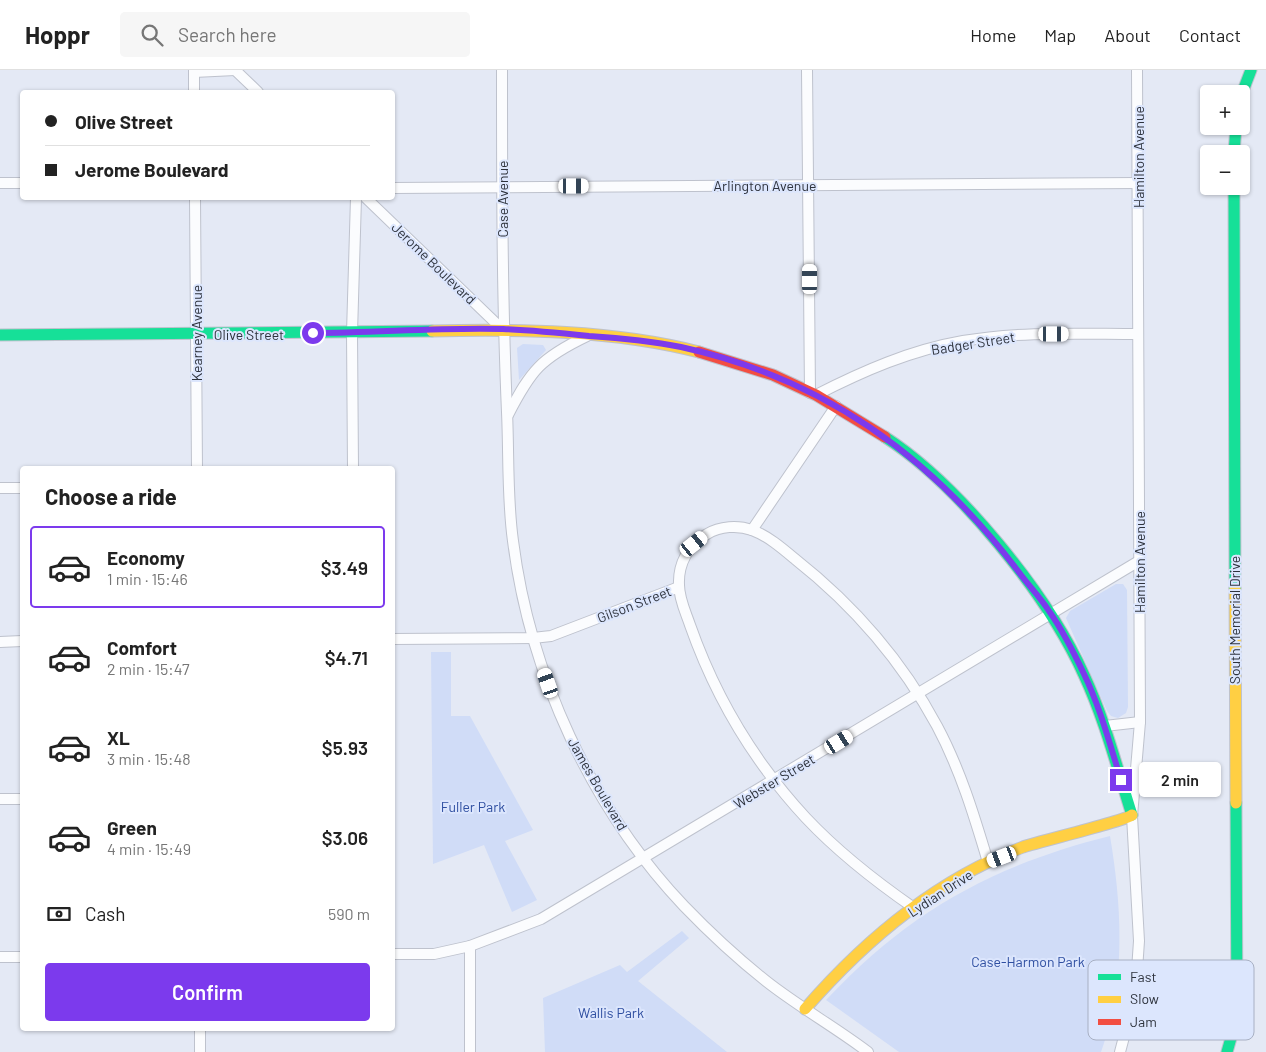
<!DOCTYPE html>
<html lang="en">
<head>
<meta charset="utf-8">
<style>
  :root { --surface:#fff; --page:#f6f6f6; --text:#222; --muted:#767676; --line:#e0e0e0; --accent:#7c3aed }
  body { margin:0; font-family:Barlow,sans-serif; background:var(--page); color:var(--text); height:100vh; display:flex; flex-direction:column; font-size:19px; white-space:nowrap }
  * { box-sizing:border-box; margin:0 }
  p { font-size:16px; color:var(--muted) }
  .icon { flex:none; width:28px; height:28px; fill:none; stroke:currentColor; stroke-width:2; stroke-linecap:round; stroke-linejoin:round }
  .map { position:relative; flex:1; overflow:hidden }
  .sheet { position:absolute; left:20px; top:396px; width:375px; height:565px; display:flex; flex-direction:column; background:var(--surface); border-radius:5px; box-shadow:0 1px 4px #0004 }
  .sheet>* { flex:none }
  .guide { position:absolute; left:20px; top:20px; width:375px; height:110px; border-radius:5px; box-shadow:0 1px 4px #0004; display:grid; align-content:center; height:110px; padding:0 25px; background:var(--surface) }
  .tools { position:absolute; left:1200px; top:15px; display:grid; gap:10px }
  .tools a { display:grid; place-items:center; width:50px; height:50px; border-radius:5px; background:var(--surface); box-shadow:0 1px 4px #0004; font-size:25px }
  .end { position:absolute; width:22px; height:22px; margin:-11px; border:6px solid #7c3aed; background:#fff; box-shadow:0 0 0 2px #fff }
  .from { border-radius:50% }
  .bubble { position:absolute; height:35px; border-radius:5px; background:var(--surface); box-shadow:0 1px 4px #0004; font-size:16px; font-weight:600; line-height:35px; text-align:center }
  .car { position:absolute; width:15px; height:30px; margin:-15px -8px; border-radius:6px; box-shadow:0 0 4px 1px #0007; background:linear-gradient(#fff 24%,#345 0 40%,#fff 0 76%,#345 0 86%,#fff 0) }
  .guide b { display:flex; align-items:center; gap:18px; height:48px; font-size:19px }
  .guide b+b { border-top:1px solid var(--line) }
  .guide i { width:12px; height:12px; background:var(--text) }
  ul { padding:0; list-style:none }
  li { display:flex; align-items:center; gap:15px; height:82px; margin:0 10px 8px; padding:0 15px; border:2px solid transparent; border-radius:5px }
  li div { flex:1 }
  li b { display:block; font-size:19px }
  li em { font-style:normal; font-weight:600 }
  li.active { border-color:var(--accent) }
  li>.icon { width:45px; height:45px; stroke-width:1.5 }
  h2 { padding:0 25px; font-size:22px; line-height:60px }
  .pay { display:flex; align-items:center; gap:12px; height:55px; padding:0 25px; font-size:19px }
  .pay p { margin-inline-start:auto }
  .button { display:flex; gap:10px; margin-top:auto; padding:10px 25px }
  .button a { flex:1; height:58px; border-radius:5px; background:var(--accent); color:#fff; font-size:20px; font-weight:600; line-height:58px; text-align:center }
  header { display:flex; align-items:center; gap:30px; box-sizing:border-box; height:70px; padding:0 25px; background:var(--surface); border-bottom:1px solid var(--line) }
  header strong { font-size:24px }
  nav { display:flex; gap:28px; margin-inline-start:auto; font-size:18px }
  .search { width:350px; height:45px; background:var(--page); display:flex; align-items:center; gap:12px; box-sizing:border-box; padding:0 18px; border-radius:5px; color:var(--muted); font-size:19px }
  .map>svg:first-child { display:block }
</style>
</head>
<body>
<header>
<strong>Hoppr</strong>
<div class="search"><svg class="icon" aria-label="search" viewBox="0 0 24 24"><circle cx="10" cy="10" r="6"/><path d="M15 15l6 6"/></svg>Search here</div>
<nav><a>Home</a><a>Map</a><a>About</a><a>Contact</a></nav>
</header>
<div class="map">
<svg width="1266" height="982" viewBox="0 0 1266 982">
  <rect width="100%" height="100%" fill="#e4e9f5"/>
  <g fill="#d0dcf7">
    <path d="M523,274L543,275L546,280L519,310L517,278Z"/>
    <path d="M1116,514H1123L1127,520L1128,637L1126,643L1118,648L1111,646L1107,641L1066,548L1070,541Z"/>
    <path d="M431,582H451V646H470L533,760L505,771L537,830L512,842L484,775L433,794Z"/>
    <path d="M1110,766C1122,838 1126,912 1101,982H899L826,930C909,841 994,795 1110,766Z"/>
    <path d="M682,861L689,868L638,911L727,982H545L543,928L620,895L627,902Z"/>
  </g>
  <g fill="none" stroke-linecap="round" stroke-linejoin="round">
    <g stroke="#bec2cd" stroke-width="12">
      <g id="street">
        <path d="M194,0V22"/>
        <path d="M235,0L258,22"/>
        <path d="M502,0C502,114 502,228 507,342C509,385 507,428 513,471C530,604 591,738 684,836C710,863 737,888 766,911C799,937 835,957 868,982"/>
        <path d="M807,0L810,323"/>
        <path d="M194,2L235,0"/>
        <path d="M0,113H22"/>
        <path d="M392,118L1138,113"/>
        <path d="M195,128L197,399"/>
        <path d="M366,128L502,259"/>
        <path d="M816,325C863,301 911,280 963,271C1021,261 1080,264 1138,264"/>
        <path d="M508,345C531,300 541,288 587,266"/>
        <path d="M353,399L352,263L356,128"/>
        <path d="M0,418H22"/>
        <path d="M752,460L836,336"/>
        <path d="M392,569L533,568L551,566L679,517"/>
        <path d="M0,572L22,571"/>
        <path d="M1105,656L1140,652"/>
        <path d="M0,729H22"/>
        <path d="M914,838C875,811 838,782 806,748C755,693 715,626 690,555C686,543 679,529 679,515C678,494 688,475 707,464C720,456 738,455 752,460C768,466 782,478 795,489C852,534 902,591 937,656C960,699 974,745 988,792"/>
        <path d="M470,876V982"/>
        <path d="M392,884H434L470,876L541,849L1139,491"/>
        <path d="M0,887H22"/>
        <path d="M200,959V982"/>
        <path d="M1120,982L1134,929L1137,900L1139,871L1132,746L1140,652L1137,0"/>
      </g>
    </g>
    <g stroke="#bec2cd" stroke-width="13">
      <g id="fast">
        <path d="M1241,26L1251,0"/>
        <path d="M1234,84L1236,56"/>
        <path d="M1234,116L1235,519"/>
        <path d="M0,265L432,261"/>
        <path d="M885,367C959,415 1048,525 1084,605C1105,650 1117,698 1132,745"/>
        <path d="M1227,982L1237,947L1236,733"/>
      </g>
    </g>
    <g stroke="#bec2cd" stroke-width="13">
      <g id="slow">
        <path d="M432,261C519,259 614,260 699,282"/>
        <path d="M1235,519L1236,733"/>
        <path d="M805,939C864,871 938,809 1023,777C1041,771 1125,751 1132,745"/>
      </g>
    </g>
    <g stroke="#bec2cd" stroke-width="13">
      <path id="jam" d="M699,282L773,305L816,325L885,367"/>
    </g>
    <use href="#street" stroke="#fbfcfe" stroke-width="10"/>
    <use href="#fast" stroke="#16e098" stroke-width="11"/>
    <use href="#slow" stroke="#ffcf43" stroke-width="11"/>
    <use href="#jam" stroke="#f24e42" stroke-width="11"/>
  </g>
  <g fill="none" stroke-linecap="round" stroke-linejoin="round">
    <path stroke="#7c3aed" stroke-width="6" d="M313,263C376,263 440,257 503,259C531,260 561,263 589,266C620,268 651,271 681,277C823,308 931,386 1018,501C1028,515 1040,527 1049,541C1061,558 1075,585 1084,604C1100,637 1110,675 1121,710"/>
  </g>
  <g text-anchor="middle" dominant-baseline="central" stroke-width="4" stroke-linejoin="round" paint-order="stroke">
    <g font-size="14" fill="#2e333d" stroke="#dce6fd">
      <text transform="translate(1138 87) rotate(-90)">Hamilton Avenue</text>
      <text x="765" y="115">Arlington Avenue</text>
      <text transform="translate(502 129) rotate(-90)">Case Avenue</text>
      <text transform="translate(434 193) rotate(44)">Jerome Boulevard</text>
      <text transform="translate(196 263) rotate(-90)">Kearney Avenue</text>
      <text x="249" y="264">Olive Street</text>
      <text transform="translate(973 273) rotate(-9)">Badger Street</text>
      <text transform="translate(1139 492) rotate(-90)">Hamilton Avenue</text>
      <text transform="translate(634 534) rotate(-21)">Gilson Street</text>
      <text transform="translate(1234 550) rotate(-90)">South Memorial Drive</text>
      <text transform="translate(774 711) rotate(-31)">Webster Street</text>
      <text transform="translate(598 714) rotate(60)">James Boulevard</text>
      <text transform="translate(940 823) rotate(-33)">Lydian Drive</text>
    </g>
    <g font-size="14" fill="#2f4fa1" stroke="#dce6fd">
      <text x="473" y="736">Fuller Park</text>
      <text x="1028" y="891">Case-Harmon Park</text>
      <text x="611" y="942">Wallis Park</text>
    </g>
  </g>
  <rect x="1088" y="890" width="166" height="80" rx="8" fill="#dce6fd" stroke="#a8b0c3" stroke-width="1"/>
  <rect x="1098" y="904" width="23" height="6" fill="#16e098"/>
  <rect x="1098" y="926" width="23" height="7" fill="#ffcf43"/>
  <rect x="1098" y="949" width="23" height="6" fill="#f24e42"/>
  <g font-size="14" fill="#2e333d">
    <text x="1130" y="912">Fast</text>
    <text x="1130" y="934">Slow</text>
    <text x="1130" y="957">Jam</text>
  </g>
</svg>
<div class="tools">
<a>+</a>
<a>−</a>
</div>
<i class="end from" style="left:313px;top:263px"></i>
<i class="end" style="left:1121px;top:710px"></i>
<div class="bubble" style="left:1139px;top:692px;width:82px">2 min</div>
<i class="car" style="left:574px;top:116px;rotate:90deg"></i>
<i class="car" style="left:810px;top:209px;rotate:0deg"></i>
<i class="car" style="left:1054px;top:264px;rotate:90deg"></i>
<i class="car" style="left:694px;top:474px;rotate:51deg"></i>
<i class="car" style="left:548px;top:613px;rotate:341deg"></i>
<i class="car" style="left:839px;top:672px;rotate:59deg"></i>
<i class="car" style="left:1002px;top:787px;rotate:249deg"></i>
<div class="guide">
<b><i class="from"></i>Olive Street</b>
<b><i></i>Jerome Boulevard</b>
</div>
<section class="sheet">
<h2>Choose a ride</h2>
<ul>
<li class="active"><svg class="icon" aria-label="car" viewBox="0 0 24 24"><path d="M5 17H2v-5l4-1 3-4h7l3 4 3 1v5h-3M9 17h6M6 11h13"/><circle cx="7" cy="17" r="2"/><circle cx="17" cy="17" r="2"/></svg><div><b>Economy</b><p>1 min · 15:46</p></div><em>$3.49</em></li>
<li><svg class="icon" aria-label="car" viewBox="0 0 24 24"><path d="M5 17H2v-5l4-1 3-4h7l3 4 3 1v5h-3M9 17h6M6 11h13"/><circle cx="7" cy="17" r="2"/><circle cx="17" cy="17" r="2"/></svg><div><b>Comfort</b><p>2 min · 15:47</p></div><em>$4.71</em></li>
<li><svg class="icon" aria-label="car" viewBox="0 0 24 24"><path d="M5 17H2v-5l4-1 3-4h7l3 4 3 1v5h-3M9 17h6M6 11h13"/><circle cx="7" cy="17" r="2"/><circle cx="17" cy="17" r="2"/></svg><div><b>XL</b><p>3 min · 15:48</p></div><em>$5.93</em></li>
<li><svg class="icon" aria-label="car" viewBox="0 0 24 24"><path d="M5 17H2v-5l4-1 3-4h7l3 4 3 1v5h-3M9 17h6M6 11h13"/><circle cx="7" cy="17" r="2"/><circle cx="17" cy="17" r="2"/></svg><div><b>Green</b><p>4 min · 15:49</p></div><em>$3.06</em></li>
</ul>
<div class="pay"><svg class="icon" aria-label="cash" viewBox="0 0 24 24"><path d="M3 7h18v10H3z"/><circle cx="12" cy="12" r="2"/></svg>Cash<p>590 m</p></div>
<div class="button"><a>Confirm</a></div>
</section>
</div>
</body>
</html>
